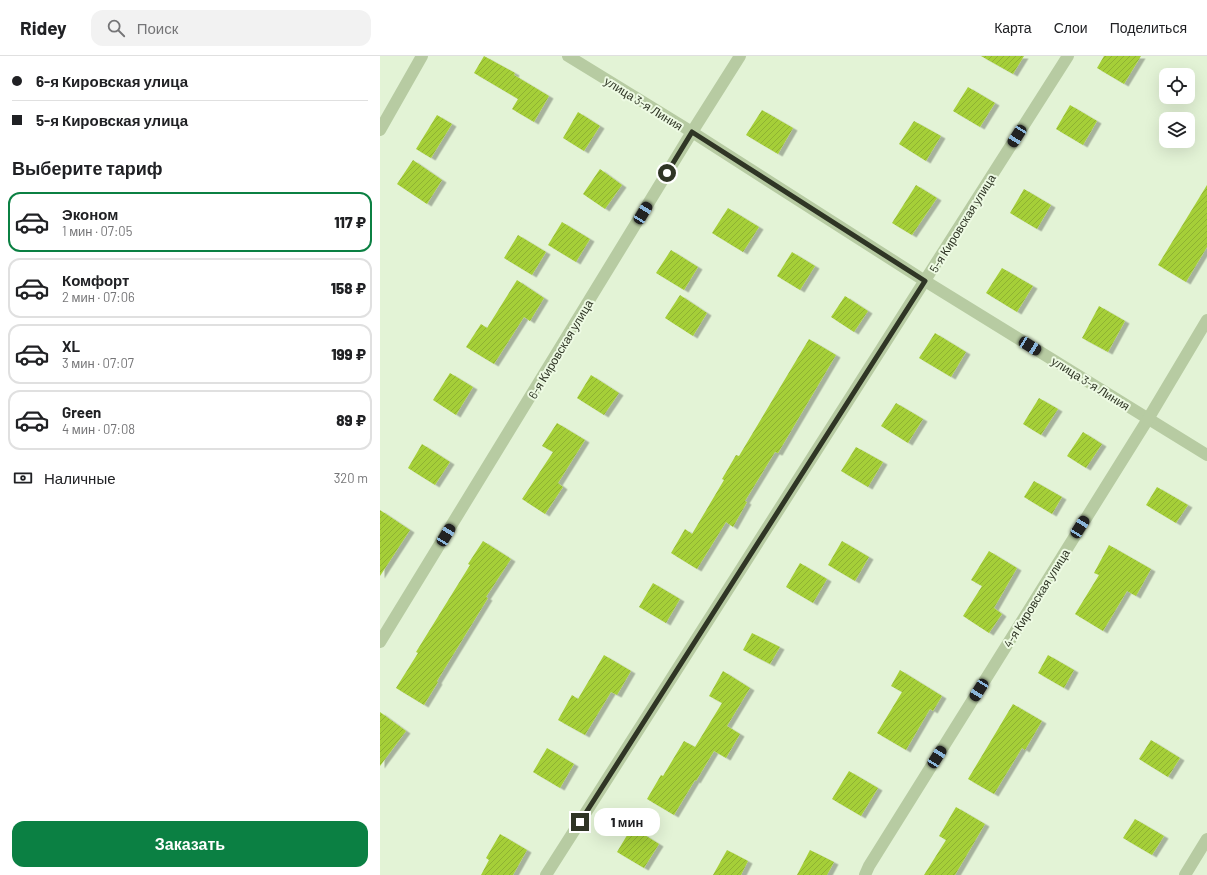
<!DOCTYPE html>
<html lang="ru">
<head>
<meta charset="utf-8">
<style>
  :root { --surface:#fff; --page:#f2f2f2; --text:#202124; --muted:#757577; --line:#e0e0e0; --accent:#0b8043 }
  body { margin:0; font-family:Barlow,sans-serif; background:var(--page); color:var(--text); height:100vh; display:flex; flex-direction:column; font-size:15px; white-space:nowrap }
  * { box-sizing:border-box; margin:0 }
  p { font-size:13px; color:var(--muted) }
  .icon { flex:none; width:22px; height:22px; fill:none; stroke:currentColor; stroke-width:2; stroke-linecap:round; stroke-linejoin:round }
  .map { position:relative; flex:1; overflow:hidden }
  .panel { display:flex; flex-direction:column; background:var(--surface); width:380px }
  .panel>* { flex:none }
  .banner { display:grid; align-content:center; height:88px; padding:0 12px; background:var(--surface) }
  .fabs { position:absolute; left:779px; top:12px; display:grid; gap:8px }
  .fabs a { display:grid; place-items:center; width:36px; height:36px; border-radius:8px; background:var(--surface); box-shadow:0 4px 16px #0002; font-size:20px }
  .end { position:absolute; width:18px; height:18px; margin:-9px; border:5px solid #2f3525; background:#fff; box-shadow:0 0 0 2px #fff }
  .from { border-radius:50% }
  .bubble { position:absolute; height:28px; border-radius:12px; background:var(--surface); box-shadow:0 4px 16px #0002; font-size:13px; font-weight:800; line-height:28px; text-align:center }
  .car { position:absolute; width:12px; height:24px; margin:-12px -6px; border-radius:5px; box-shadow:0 0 3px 1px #0007; background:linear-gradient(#222 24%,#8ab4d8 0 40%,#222 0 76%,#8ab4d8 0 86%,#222 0) }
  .banner b { display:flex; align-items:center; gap:14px; height:38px; font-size:15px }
  .banner b+b { border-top:1px solid var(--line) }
  .banner i { width:10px; height:10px; background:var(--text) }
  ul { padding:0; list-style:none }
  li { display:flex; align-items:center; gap:12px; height:60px; margin:0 8px 6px; padding:0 4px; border:2px solid var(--line); border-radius:12px }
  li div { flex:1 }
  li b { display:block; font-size:15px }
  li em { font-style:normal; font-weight:800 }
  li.selected { border-color:var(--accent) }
  li>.icon { width:36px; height:36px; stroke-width:1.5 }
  h2 { padding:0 12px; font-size:18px; line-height:48px }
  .pay { display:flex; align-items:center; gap:10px; height:44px; padding:0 12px; font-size:15px }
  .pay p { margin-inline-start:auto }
  .action { display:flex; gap:8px; margin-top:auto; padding:8px 12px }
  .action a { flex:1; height:46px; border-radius:12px; background:var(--accent); color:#fff; font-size:16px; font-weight:800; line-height:46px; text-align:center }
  header { display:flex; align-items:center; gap:24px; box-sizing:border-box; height:56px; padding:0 20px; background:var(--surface); border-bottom:1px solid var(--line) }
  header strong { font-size:19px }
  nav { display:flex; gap:22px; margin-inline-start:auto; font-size:14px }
  .search { width:280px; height:36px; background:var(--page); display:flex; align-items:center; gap:10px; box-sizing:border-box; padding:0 14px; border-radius:12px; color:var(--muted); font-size:15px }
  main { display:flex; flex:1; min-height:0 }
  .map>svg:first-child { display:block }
</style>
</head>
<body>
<header>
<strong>Ridey</strong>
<div class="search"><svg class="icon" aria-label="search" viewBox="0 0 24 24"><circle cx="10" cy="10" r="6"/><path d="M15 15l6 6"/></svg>Поиск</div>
<nav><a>Карта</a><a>Слои</a><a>Поделиться</a></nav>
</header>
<main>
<section class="panel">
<div class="banner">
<b><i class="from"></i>6-я Кировская улица</b>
<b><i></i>5-я Кировская улица</b>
</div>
<h2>Выберите тариф</h2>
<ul>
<li class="selected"><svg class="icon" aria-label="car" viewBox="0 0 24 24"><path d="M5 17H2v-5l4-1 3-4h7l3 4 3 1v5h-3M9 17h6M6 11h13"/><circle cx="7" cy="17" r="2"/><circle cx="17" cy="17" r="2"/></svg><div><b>Эконом</b><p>1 мин · 07:05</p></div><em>117 ₽</em></li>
<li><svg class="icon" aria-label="car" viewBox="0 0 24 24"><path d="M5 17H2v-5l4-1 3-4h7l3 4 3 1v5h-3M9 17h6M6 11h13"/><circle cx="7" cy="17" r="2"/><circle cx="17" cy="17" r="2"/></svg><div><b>Комфорт</b><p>2 мин · 07:06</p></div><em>158 ₽</em></li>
<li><svg class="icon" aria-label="car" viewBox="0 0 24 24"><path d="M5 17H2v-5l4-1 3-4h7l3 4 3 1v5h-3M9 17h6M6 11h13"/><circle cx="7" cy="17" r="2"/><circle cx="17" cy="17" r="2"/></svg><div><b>XL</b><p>3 мин · 07:07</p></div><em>199 ₽</em></li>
<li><svg class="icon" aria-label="car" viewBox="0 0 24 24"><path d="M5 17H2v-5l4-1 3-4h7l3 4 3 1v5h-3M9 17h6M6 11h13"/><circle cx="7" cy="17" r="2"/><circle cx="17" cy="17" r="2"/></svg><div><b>Green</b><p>4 мин · 07:08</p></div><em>89 ₽</em></li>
</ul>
<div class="pay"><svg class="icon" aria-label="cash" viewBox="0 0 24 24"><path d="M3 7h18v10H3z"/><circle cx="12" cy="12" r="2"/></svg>Наличные<p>320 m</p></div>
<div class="action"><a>Заказать</a></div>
</section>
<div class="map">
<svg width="827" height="819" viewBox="0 0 827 819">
  <defs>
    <pattern id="building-hatch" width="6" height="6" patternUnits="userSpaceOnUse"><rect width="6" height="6" fill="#a5cf38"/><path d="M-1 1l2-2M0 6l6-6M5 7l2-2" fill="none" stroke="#8eb231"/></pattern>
    <filter id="shadow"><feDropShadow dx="4.5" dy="2.5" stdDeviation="0" flood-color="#0004"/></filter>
  </defs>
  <rect width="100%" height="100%" fill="#e3f3d6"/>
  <g fill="url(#building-hatch)" filter="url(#shadow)">
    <path d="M104,0L135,17L134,19L169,40L154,66L132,53L138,43L94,17Z"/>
    <path d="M601,0H644L633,18Z"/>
    <path d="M724,0H761L744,28L717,12Z"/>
    <path d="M588,31L615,47L600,71L573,55Z"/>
    <path d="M690,49L717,65L703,89L676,73Z"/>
    <path d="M382,54L413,72L398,98L366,79Z"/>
    <path d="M198,56L220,70L204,95L183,82Z"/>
    <path d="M57,59L72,68L51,102L36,93Z"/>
    <path d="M534,65L561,80L546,105L519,88Z"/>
    <path d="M33,104L62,124L47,148L17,128Z"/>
    <path d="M220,113L242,129L225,153L203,138Z"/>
    <path d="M536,129L557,142L532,179L512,167Z"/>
    <path d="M827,129V191L806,226L778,209Z"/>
    <path d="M644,133L671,149L657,173L630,157Z"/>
    <path d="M348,152L379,171L363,196L332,177Z"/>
    <path d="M182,166L210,183L196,206L168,189Z"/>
    <path d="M138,179L166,196L152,219L124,202Z"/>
    <path d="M291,194L318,211L304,234L276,217Z"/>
    <path d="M412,196L435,210L420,234L397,220Z"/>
    <path d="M622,212L653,230L637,256L606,237Z"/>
    <path d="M137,224L164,242L150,265L144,261L114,308L86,291L101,268L107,272Z"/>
    <path d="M300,239L327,257L313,280L285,262Z"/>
    <path d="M465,240L488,255L474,276L451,261Z"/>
    <path d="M719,250L745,265L728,296L702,282Z"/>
    <path d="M555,277L586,296L571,321L539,302Z"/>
    <path d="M429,283L456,299L398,397L395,396L365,445L367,446L353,471L346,466L317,513L291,497L305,473L312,478L344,424L342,423L356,399L359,400Z"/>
    <path d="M70,317L93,331L76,359L53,344Z"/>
    <path d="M211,319L239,337L224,359L197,342Z"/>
    <path d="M659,342L678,353L661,379L643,368Z"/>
    <path d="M516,347L543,363L528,387L501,370Z"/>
    <path d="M177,367L205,384L178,427L183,431L165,458L142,443L173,396L162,390Z"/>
    <path d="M703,376L722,388L706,412L687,400Z"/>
    <path d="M42,388L70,406L55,429L28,412Z"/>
    <path d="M476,391L503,406L488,431L461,415Z"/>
    <path d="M654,425L682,441L672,458L644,441Z"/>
    <path d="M777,431L808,449L796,467L766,449Z"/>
    <path d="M0,454L30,474L0,520Z"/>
    <path d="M103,485L131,503L106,541L108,542L57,625L58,626L44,649L16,632L38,597L36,596L90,509L88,508Z"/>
    <path d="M462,485L489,501L475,525L448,509Z"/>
    <path d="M729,489L771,513L756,540L747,535L723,575L695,558L719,519L714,517Z"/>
    <path d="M609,495L637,512L614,552L622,558L609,577L583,560L602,530L591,524Z"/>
    <path d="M420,507L447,523L433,547L406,531Z"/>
    <path d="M273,527L300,543L286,567L259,551Z"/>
    <path d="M372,577L400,591L390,608L363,594Z"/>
    <path d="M224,599L251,615L237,639L231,636L205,679L178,664L192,639L198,643Z"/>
    <path d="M668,599L694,614L684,632L658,617Z"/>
    <path d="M520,614L562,640L553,655L550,653L526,694L497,677L522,636L511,630Z"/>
    <path d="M343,615L370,632L347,670L360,678L346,702L334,695L316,725L315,724L294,759L267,743L281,719L283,720L304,685L315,691L342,647L329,640Z"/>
    <path d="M633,648L662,665L645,694L642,692L614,738L588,723Z"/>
    <path d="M0,656L26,675L0,710Z"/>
    <path d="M771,684L800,702L788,721L759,703Z"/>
    <path d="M167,692L194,708L180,732L153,716Z"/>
    <path d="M469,715L498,732L481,760L452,743Z"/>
    <path d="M576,751L605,768L575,819H544L566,784L559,780Z"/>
    <path d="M755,763L784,780L772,799L743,782Z"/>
    <path d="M252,771L279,788L264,812L237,796Z"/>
    <path d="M120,778L147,794L133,819H101L109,804L106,802Z"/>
    <path d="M347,794L368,805L361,819H333Z"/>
    <path d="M430,794L454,806L447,819H417Z"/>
  </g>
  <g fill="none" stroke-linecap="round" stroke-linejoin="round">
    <g stroke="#b7cba2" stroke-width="12">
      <path d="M188,0L312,76L545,225L827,399"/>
      <path d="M0,74L42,0"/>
      <path d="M0,586L312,76L360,0"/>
      <path d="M166,819L688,0"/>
      <path d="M485,819L489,810L768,363L827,264"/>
      <path d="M805,819L827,783"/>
    </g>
  </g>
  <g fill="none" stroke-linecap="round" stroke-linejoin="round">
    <path stroke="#2f3525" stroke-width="5" d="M200,766L545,225L312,76L287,117"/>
  </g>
  <g text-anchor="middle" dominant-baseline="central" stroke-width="4" stroke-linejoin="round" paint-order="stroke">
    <g font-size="12" fill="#2f3525" stroke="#edfae3">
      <text transform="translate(264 47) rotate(32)">улица 3-я Линия</text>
      <text transform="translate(582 167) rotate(-58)">5-я Кировская улица</text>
      <text transform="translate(180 293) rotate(-59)">6-я Кировская улица</text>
      <text transform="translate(711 327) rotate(32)">улица 3-я Линия</text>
      <text transform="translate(656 542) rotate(-58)">4-я Кировская улица</text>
    </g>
  </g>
</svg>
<div class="fabs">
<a><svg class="icon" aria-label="locate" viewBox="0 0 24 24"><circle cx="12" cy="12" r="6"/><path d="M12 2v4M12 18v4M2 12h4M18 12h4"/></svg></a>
<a><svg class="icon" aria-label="layers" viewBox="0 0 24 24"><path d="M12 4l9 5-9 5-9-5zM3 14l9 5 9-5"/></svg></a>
</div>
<i class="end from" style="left:287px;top:117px"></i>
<i class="end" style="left:200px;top:766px"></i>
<div class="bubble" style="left:214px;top:752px;width:66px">1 мин</div>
<i class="car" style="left:637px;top:80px;rotate:212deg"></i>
<i class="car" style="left:263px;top:157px;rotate:31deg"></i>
<i class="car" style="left:650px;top:290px;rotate:122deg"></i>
<i class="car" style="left:700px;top:471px;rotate:32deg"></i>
<i class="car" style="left:66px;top:479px;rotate:31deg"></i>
<i class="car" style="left:599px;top:634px;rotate:212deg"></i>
<i class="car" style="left:557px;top:701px;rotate:32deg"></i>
</div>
</main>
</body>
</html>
